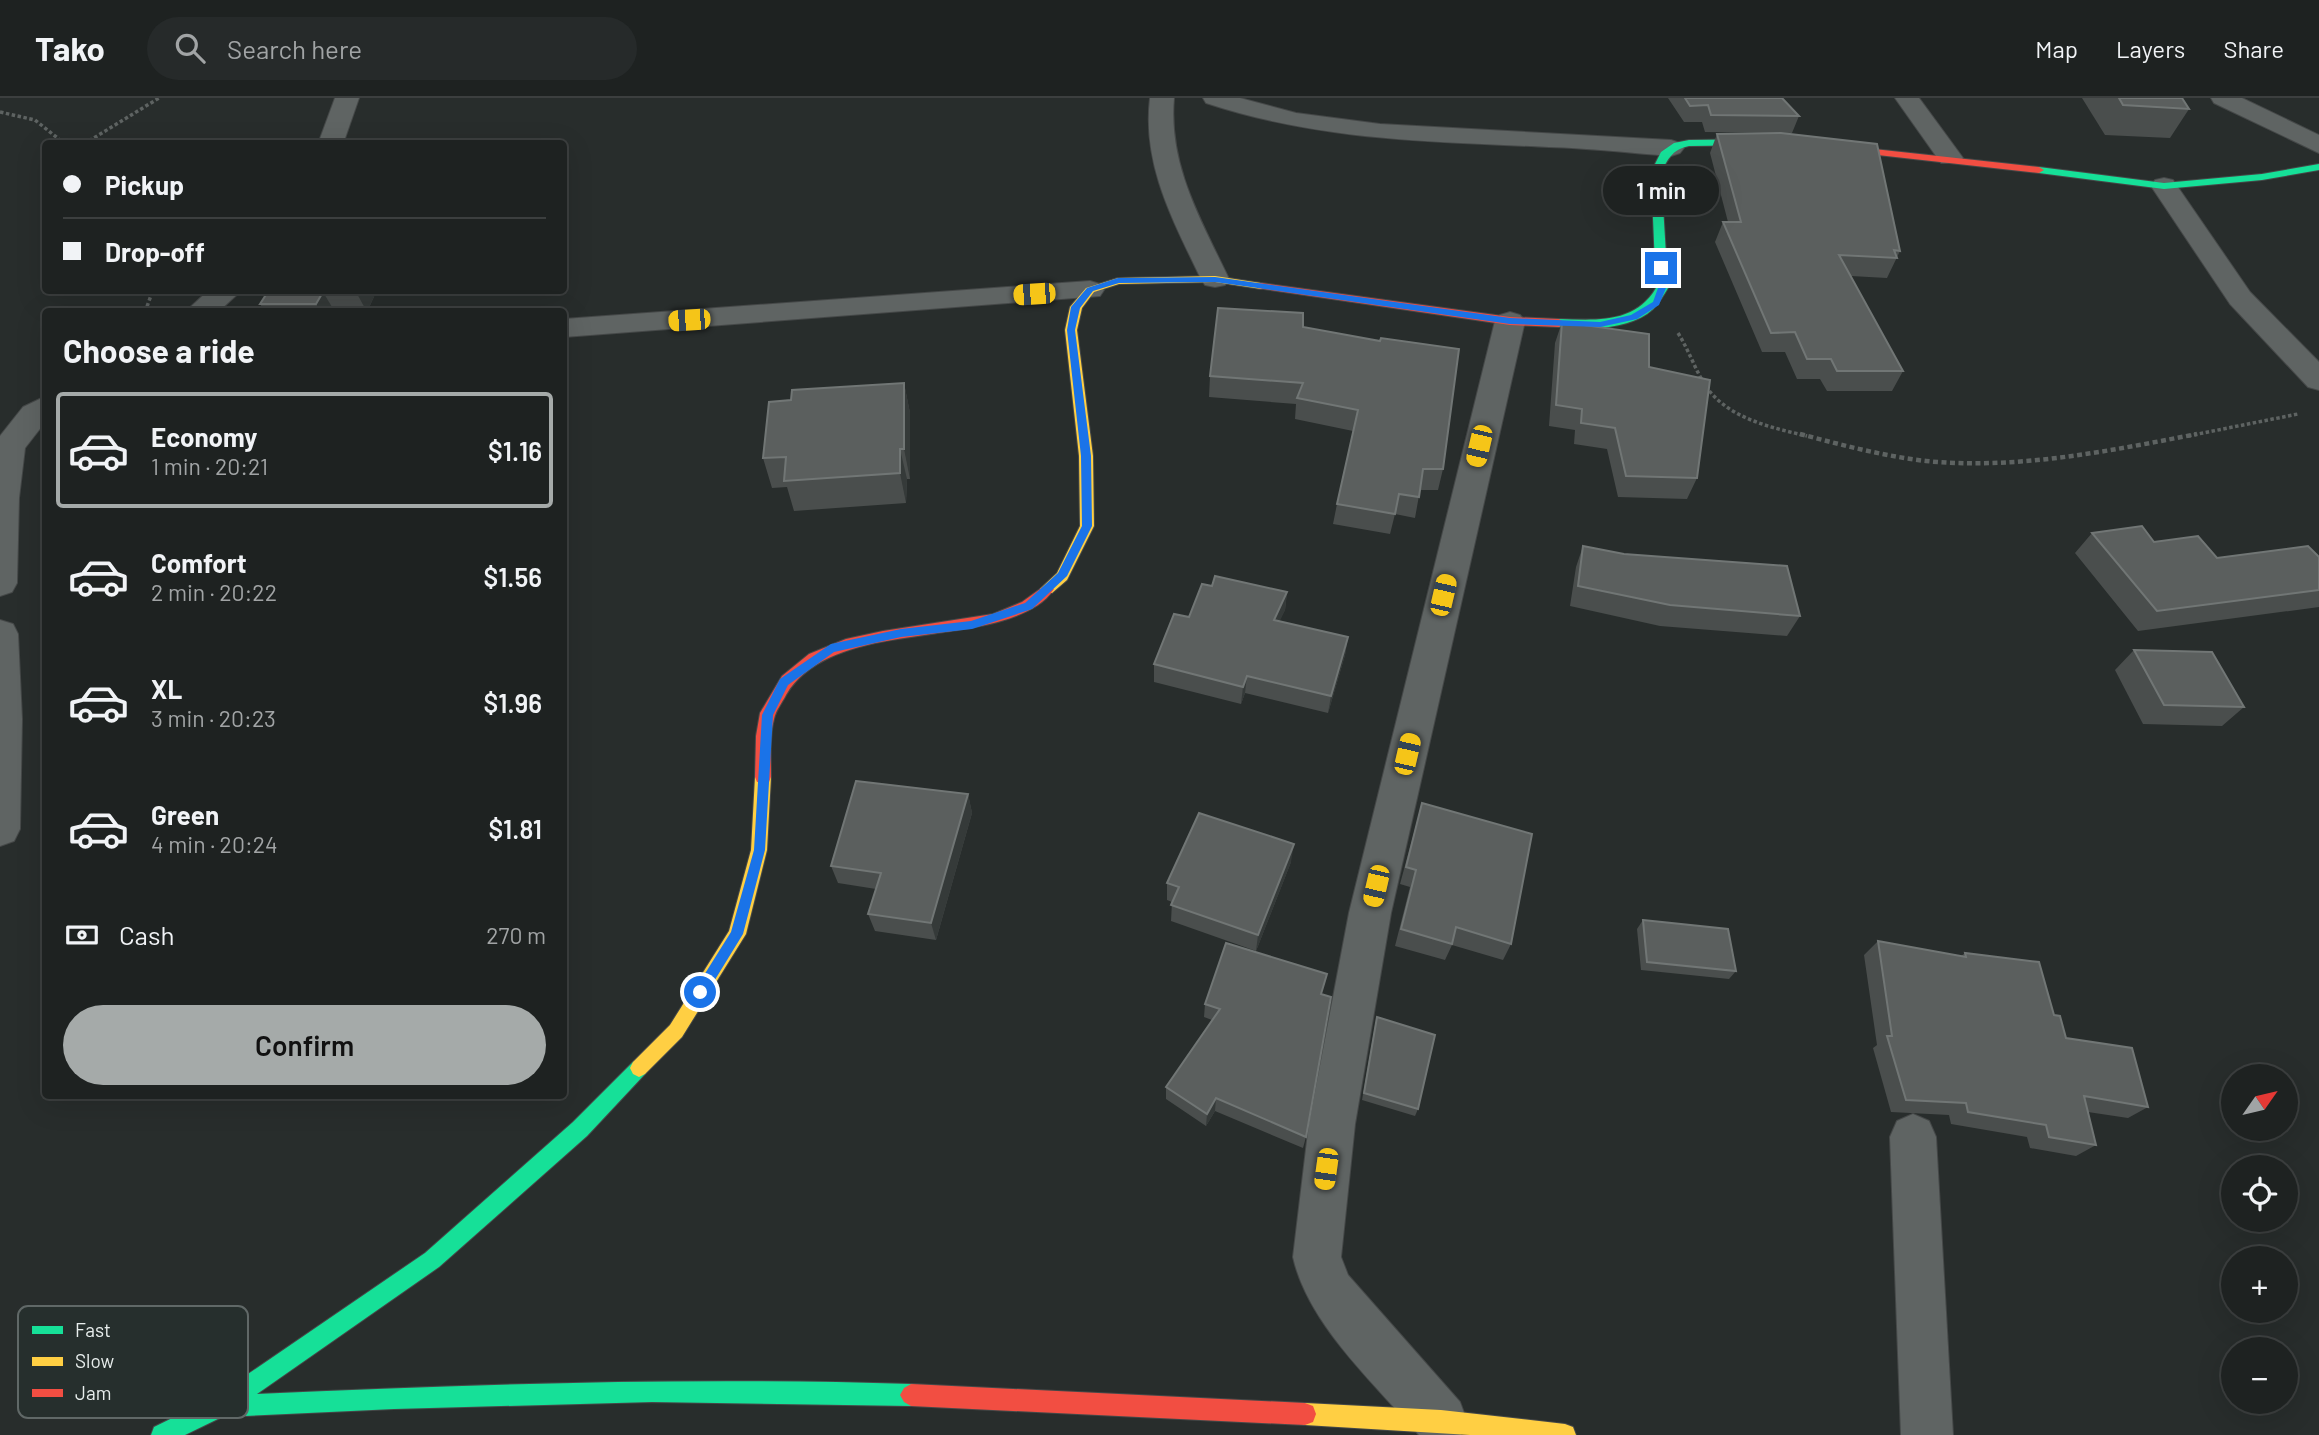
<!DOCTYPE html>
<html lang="en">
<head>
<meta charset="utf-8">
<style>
  :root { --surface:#1e2221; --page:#262a2a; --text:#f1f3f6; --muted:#a1a4a5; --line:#3c3f3f; --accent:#a5aaa9 }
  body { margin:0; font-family:Barlow,sans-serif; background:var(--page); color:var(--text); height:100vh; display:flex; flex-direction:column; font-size:26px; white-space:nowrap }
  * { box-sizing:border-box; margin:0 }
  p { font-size:23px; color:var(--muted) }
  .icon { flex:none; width:38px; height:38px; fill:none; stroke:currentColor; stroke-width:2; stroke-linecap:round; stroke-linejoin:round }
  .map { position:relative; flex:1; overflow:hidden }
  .drawer { position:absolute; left:42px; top:210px; width:525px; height:791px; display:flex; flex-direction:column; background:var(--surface); border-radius:7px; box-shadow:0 7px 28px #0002,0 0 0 2px var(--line) }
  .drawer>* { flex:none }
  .top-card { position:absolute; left:42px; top:42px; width:525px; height:154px; border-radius:7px; box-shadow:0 7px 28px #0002,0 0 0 2px var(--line); display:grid; align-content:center; height:154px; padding:0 21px; background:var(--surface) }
  .needle { width:46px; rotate:56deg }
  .buttons { position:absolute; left:2221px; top:966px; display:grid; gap:14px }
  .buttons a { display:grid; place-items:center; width:77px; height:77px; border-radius:50%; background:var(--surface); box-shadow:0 7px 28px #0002,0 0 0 2px var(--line); font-size:35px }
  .end { position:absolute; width:32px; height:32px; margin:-16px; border:9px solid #1a73e8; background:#fff; box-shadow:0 0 0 4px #fff }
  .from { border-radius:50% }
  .bubble { position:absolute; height:49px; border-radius:24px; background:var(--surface); box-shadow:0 7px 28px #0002,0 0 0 2px var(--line); font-size:23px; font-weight:600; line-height:49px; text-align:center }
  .car { position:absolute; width:21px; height:42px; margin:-21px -10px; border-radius:9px; box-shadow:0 0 5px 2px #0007; background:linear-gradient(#f5c518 24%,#345 0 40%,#f5c518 0 76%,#345 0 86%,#f5c518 0) }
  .top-card b { display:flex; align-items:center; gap:24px; height:66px; font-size:26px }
  .top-card b+b { border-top:2px solid var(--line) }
  .top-card i { width:18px; height:18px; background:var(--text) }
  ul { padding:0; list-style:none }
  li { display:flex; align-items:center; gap:21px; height:116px; margin:0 14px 10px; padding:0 7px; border:4px solid transparent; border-radius:7px }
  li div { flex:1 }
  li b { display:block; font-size:26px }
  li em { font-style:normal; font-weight:600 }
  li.on { border-color:var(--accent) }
  li>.icon { width:63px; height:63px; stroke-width:1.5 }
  h2 { padding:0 21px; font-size:32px; line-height:84px }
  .pay { display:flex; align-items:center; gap:18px; height:77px; padding:0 21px; font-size:26px }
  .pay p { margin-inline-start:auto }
  .primary-button { display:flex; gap:14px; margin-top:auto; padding:14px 21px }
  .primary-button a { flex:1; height:80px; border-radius:42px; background:var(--accent); color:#111; font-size:28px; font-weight:600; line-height:80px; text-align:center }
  header { display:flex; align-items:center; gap:42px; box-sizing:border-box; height:98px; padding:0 35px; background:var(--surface); border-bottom:2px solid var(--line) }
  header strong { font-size:33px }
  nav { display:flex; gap:38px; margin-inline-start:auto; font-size:24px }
  .search { width:490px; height:63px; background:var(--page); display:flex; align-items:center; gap:18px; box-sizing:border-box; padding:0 24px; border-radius:38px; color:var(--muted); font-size:26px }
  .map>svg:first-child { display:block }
</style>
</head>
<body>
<header>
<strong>Tako</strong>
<div class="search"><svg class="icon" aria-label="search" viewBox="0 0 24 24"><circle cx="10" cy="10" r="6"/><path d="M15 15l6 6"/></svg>Search here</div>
<nav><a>Map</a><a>Layers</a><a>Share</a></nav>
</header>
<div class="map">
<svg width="2319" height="1337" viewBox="0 0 2319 1337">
  <rect width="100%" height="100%" fill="#282d2c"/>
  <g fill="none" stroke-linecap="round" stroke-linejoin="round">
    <g stroke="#454848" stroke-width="2">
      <g id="street">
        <path d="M335,0H359L343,46H318Z"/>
        <path d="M1150,0H1174C1168,67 1201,122 1229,181L1225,187L1215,189L1205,187L1201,181C1173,122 1142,67 1150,0Z"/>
        <path d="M1203,0H1240L1296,15L1380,26L1671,42L1680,45L1684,50L1680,55L1671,58C1630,55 1589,50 1549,49C1429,43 1321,43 1206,5Z"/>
        <path d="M1895,0H1919L1963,60L1959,65H1941Z"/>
        <path d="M2211,0H2242L2319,37V55L2214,5Z"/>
        <path d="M2164,80L2173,82L2250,194L2319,264V292L2308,289L2230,206L2151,88L2155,82Z"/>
        <path d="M1090,183L1100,186L1104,192L1100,198L564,239V221Z"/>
        <path d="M209,192H242L218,214H185Z"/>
        <path d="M1510,214L1520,217L1525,223L1391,815L1355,1026L1341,1159L1348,1177L1460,1304L1467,1323L1461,1337H1419C1374,1285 1308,1226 1293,1159L1309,1026L1349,815L1495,223L1500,217Z"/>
        <path d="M46,298V323L25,350L19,400L17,485L12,494L0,498V338L23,309Z"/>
        <path d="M0,522L13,526L18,536L22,621L20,731L14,743L0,748Z"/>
        <path d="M1913,1016L1929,1023L1936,1039L1953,1337H1901L1890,1039L1897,1023Z"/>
      </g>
    </g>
    <g stroke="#454848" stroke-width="2">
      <g id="fast">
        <path d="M1689,42L1768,41L1773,44L1768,47L1689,48C1673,51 1668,61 1661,74L1668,190C1662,200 1657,209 1647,216C1623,232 1582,233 1555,228V222L1559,221C1596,222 1635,226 1656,190L1651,74L1661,54L1674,45Z"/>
        <path d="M2319,66V72L2262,82L2164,91L2039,75L2034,72L2039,69L2164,85L2262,76Z"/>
        <path d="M639,961L645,964L648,970L645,976L587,1038L439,1169L257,1296C475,1286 693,1279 911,1286L918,1290L922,1297L918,1304L911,1308L652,1304L394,1311L222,1319L185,1337H151L154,1329L213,1300L425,1155L573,1024L633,964Z"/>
      </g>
    </g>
    <g stroke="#454848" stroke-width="2">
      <g id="slow">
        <path d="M1215,178L1261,185L1267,188L1261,191L1215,184L1119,186L1094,194L1082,210L1077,232L1093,358L1094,428L1067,482L1052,495H1042L1040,491L1057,475L1080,428L1079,358L1065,232L1070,209L1086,190L1118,180Z"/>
        <path d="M763,672L769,674L771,679L767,752L746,836L682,939L645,976L639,979L633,976L630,970L633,964L670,927L729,833L751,752L755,679L757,674Z"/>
        <path d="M1305,1305L1441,1312L1565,1326L1573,1329L1576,1337H1470L1305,1327L1297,1324L1294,1316L1297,1308Z"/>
      </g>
    </g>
    <g stroke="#454848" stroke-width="2">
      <g id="jam">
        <path d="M1828,46L2039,69L2044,72L2039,75L1824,51L1823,49Z"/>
        <path d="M1261,185L1510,219L1559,221L1565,225L1559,229L1510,227L1257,190V186Z"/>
        <path d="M1047,486L1054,491C1045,505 1031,512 1016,518C949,545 826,529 786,597C782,605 776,612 774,621C769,639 771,660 771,679L769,684H757L755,679L756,638L760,615L782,578L809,556L846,541L883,533L993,516L1022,504Z"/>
        <path d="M911,1286L1305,1305L1313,1308L1316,1316L1313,1324L1305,1327L911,1308L904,1304L900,1297L904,1290Z"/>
      </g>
    </g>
    <g stroke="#5e6362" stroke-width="3.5" stroke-dasharray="3.5 2.5" stroke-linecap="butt">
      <path d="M0,14L35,22L65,46"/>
      <path d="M84,46L159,0"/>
      <path d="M145,214L153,192"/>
      <path d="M1678,235C1688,251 1694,268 1703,284C1725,320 1769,329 1807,338"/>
      <path d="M2188,338L2298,316"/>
    </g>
    <path stroke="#5e6362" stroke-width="4.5" stroke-dasharray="5 3.5" stroke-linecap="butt" d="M1800,336C1842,347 1883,358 1926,363C2016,372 2109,353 2197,336"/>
    <use href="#street" fill="#5f6463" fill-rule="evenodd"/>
    <use href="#fast" fill="#16e098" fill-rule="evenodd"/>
    <use href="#slow" fill="#ffcf43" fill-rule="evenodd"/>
    <use href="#jam" fill="#f24e42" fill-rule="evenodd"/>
  </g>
  <g fill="#4a4e4d">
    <path d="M1668,0H1782L1799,18L1792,35L1705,34L1702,24H1684Z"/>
    <path d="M2082,0H2182L2189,11L2170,40L2105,37Z"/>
    <path d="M1717,36L1900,153L1887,180L1851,178L1903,273L1892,293H1827L1820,281H1797L1785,254H1762L1715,144L1723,124H1728L1710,55Z"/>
    <path d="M269,192H377L367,214H265L260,206Z"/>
    <path d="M1562,224L1649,269L1697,380L1687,401L1618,399L1607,351L1574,346L1575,332L1549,328L1555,245Z"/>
    <path d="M1303,229L1443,371L1438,392H1420L1415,420L1395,416L1390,436L1333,426L1337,406L1353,333L1295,321L1296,306L1209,299L1210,278Z"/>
    <path d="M904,285L910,315V381H907L906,405L794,413L787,389L772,390L763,360L791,302Z"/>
    <path d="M2092,435L2154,444L2217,460L2319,459V509L2138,533L2075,455Z"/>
    <path d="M1583,448L1800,518L1787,538L1660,528L1570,508L1576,469Z"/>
    <path d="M1212,488L1287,494L1285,512L1279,523L1348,539L1345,557L1328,615L1245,595L1241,606L1154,584V566Z"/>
    <path d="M2134,552L2244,609L2222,628L2143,626L2115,572Z"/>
    <path d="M968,696L972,715L936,842L875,833L868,816L876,791L838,785L831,768Z"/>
    <path d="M1422,705L1511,846L1503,862L1452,847L1445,862L1395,848L1410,789L1400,786Z"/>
    <path d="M1291,764L1256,853L1171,823L1172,804L1167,802V785Z"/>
    <path d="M1643,822L1736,873L1729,881L1641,872L1637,831Z"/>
    <path d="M1878,843L1961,858L1965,855L2054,917L2066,940L2148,1009L2128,1020L2088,1014L2096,1047L2076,1058L2030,1050L2027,1039L1951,1026L1949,1017L1891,1014L1873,950L1877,947L1864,857Z"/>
    <path d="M1321,896L1306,1039L1303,1050L1215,1013L1206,1028L1166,1001V989L1212,922L1204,919L1205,906Z"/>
    <path d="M1377,919L1418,1011L1415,1018L1362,1002L1375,927Z"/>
  </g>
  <g fill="#353a39">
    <path d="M355,192H377L367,214Z"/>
    <path d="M323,194L335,214H321L316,206Z"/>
    <path d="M904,285L910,315V381L904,351Z"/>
    <path d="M900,351L907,381L906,405L900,375Z"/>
    <path d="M1287,494L1285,512L1272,540L1274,522Z"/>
    <path d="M1348,539L1345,557L1328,615L1331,598Z"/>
    <path d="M1247,578L1245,595L1241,606L1243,589Z"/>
    <path d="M968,696L972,715L936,842L931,825Z"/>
    <path d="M1294,746L1291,764L1256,853L1258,837Z"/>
    <path d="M1216,1000L1215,1013L1206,1028L1207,1016Z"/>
  </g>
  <g fill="#5b5f5e" stroke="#717675" stroke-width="2">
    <path d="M1685,0H1782L1799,18L1711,17L1708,7L1690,8Z"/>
    <path d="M2119,0H2182L2189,11L2123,7Z"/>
    <path d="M1781,35L1877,46L1900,153L1894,152L1897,160L1839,157L1903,273H1837L1831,261H1807L1795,234L1771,235L1723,124H1741L1717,36Z"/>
    <path d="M269,192H350L323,194L316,206H260Z"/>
    <path d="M1218,210L1303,215V229L1380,243L1381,240L1459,251L1443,371H1423L1419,399L1399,396L1395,416L1337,406L1358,312L1297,300L1303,285L1210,278Z"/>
    <path d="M1562,224L1649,236V269L1710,282L1697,380L1626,378L1615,330L1581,325L1582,311L1556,307Z"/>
    <path d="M904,285V351H900V375L784,383L786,359L763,360L769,304L791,302L792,292Z"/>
    <path d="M2142,428L2154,444L2198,438L2217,460L2308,448L2319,459V492L2157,513L2092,435Z"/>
    <path d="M1583,448L1624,456L1787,468L1800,518L1670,507L1578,488Z"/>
    <path d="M1215,478L1287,494L1274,522L1348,539L1331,598L1247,578L1243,589L1154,566L1174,516L1189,519L1202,486L1212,488Z"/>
    <path d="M2134,552L2212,554L2244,609L2164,607Z"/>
    <path d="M856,683L968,696L931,825L868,816L881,775L831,768Z"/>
    <path d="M1422,705L1532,736L1511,846L1456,829L1452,846L1401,831L1416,772L1406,769Z"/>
    <path d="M1199,715L1294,746L1258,837L1171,807L1179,789L1167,785Z"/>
    <path d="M1643,822L1728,831L1736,873L1647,864Z"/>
    <path d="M1878,843L1966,859L1965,855L2039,864L2054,917L2060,918L2066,940L2132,950L2148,1009L2084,998L2096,1047L2049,1039L2046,1027L1968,1014L1966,1005L1906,1002L1887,938H1892Z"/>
    <path d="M1226,845L1327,876L1321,896L1331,899L1306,1039L1216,1000L1207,1016L1166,989L1220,911L1205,906Z"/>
    <path d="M1377,919L1435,937L1418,1011L1364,995Z"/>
  </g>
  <path fill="#1a73e8" d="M1658,168L1665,170L1666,190L1659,207L1637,221L1600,229L1510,226L1215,184L1119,185L1093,193L1080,210L1075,232L1091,358L1092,428L1067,478L1032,511L972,531L901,539L834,554L788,587L773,617L765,752L743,836L705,898H696V890L731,834L754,752L762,617L780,581L831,546L901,531L971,523L1025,505L1058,475L1082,428L1081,358L1067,232L1071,209L1087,190L1118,180L1215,179L1510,220L1600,224L1631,217L1653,204L1658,190Z"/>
  <rect x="18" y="1208" width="230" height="112" rx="10" fill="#262f2d" stroke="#606867" stroke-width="2"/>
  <rect x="32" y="1228" width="31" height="8" fill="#16e098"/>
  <rect x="32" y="1259" width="31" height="9" fill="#ffcf43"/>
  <rect x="32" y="1291" width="31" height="8" fill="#f24e42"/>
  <g font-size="19" fill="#e8eeed">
    <text x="75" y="1239">Fast</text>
    <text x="75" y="1270">Slow</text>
    <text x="75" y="1302">Jam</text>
  </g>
</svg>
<div class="buttons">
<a><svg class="needle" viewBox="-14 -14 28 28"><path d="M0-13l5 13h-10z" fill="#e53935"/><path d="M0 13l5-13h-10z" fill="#a1a4a5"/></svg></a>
<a><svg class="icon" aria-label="locate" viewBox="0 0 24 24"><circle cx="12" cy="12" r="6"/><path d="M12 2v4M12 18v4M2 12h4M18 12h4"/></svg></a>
<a>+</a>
<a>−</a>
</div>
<i class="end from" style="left:700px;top:894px"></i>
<i class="end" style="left:1661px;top:170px"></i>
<div class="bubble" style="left:1603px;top:68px;width:116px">1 min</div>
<i class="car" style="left:1034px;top:196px;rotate:266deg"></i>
<i class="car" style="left:689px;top:222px;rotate:266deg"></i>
<i class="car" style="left:1479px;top:348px;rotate:193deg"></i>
<i class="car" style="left:1443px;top:497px;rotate:13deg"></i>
<i class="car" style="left:1407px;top:656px;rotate:13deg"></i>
<i class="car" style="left:1376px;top:788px;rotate:193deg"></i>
<i class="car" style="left:1326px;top:1071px;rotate:188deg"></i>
<div class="top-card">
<b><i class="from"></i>Pickup</b>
<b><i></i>Drop-off</b>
</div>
<section class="drawer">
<h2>Choose a ride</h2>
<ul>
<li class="on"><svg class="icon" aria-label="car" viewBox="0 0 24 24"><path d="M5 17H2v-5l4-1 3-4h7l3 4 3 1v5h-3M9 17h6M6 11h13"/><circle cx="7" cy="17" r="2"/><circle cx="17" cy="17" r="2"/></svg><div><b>Economy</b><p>1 min · 20:21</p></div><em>$1.16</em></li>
<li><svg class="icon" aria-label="car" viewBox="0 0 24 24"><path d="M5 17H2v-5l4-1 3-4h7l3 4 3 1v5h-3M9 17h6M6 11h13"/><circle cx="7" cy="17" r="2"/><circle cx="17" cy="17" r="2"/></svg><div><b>Comfort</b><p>2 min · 20:22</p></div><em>$1.56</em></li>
<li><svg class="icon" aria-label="car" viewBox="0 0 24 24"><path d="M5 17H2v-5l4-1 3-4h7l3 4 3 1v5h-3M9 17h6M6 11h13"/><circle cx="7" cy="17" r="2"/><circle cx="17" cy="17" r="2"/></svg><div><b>XL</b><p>3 min · 20:23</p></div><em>$1.96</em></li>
<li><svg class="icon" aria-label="car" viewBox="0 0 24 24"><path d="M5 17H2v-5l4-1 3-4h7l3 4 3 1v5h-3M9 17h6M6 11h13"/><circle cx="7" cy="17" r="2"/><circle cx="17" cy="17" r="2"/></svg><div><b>Green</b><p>4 min · 20:24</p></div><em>$1.81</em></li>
</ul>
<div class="pay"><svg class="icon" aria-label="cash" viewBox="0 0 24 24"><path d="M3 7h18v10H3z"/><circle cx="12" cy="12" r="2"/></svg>Cash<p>270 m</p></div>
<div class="primary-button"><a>Confirm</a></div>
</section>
</div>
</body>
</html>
